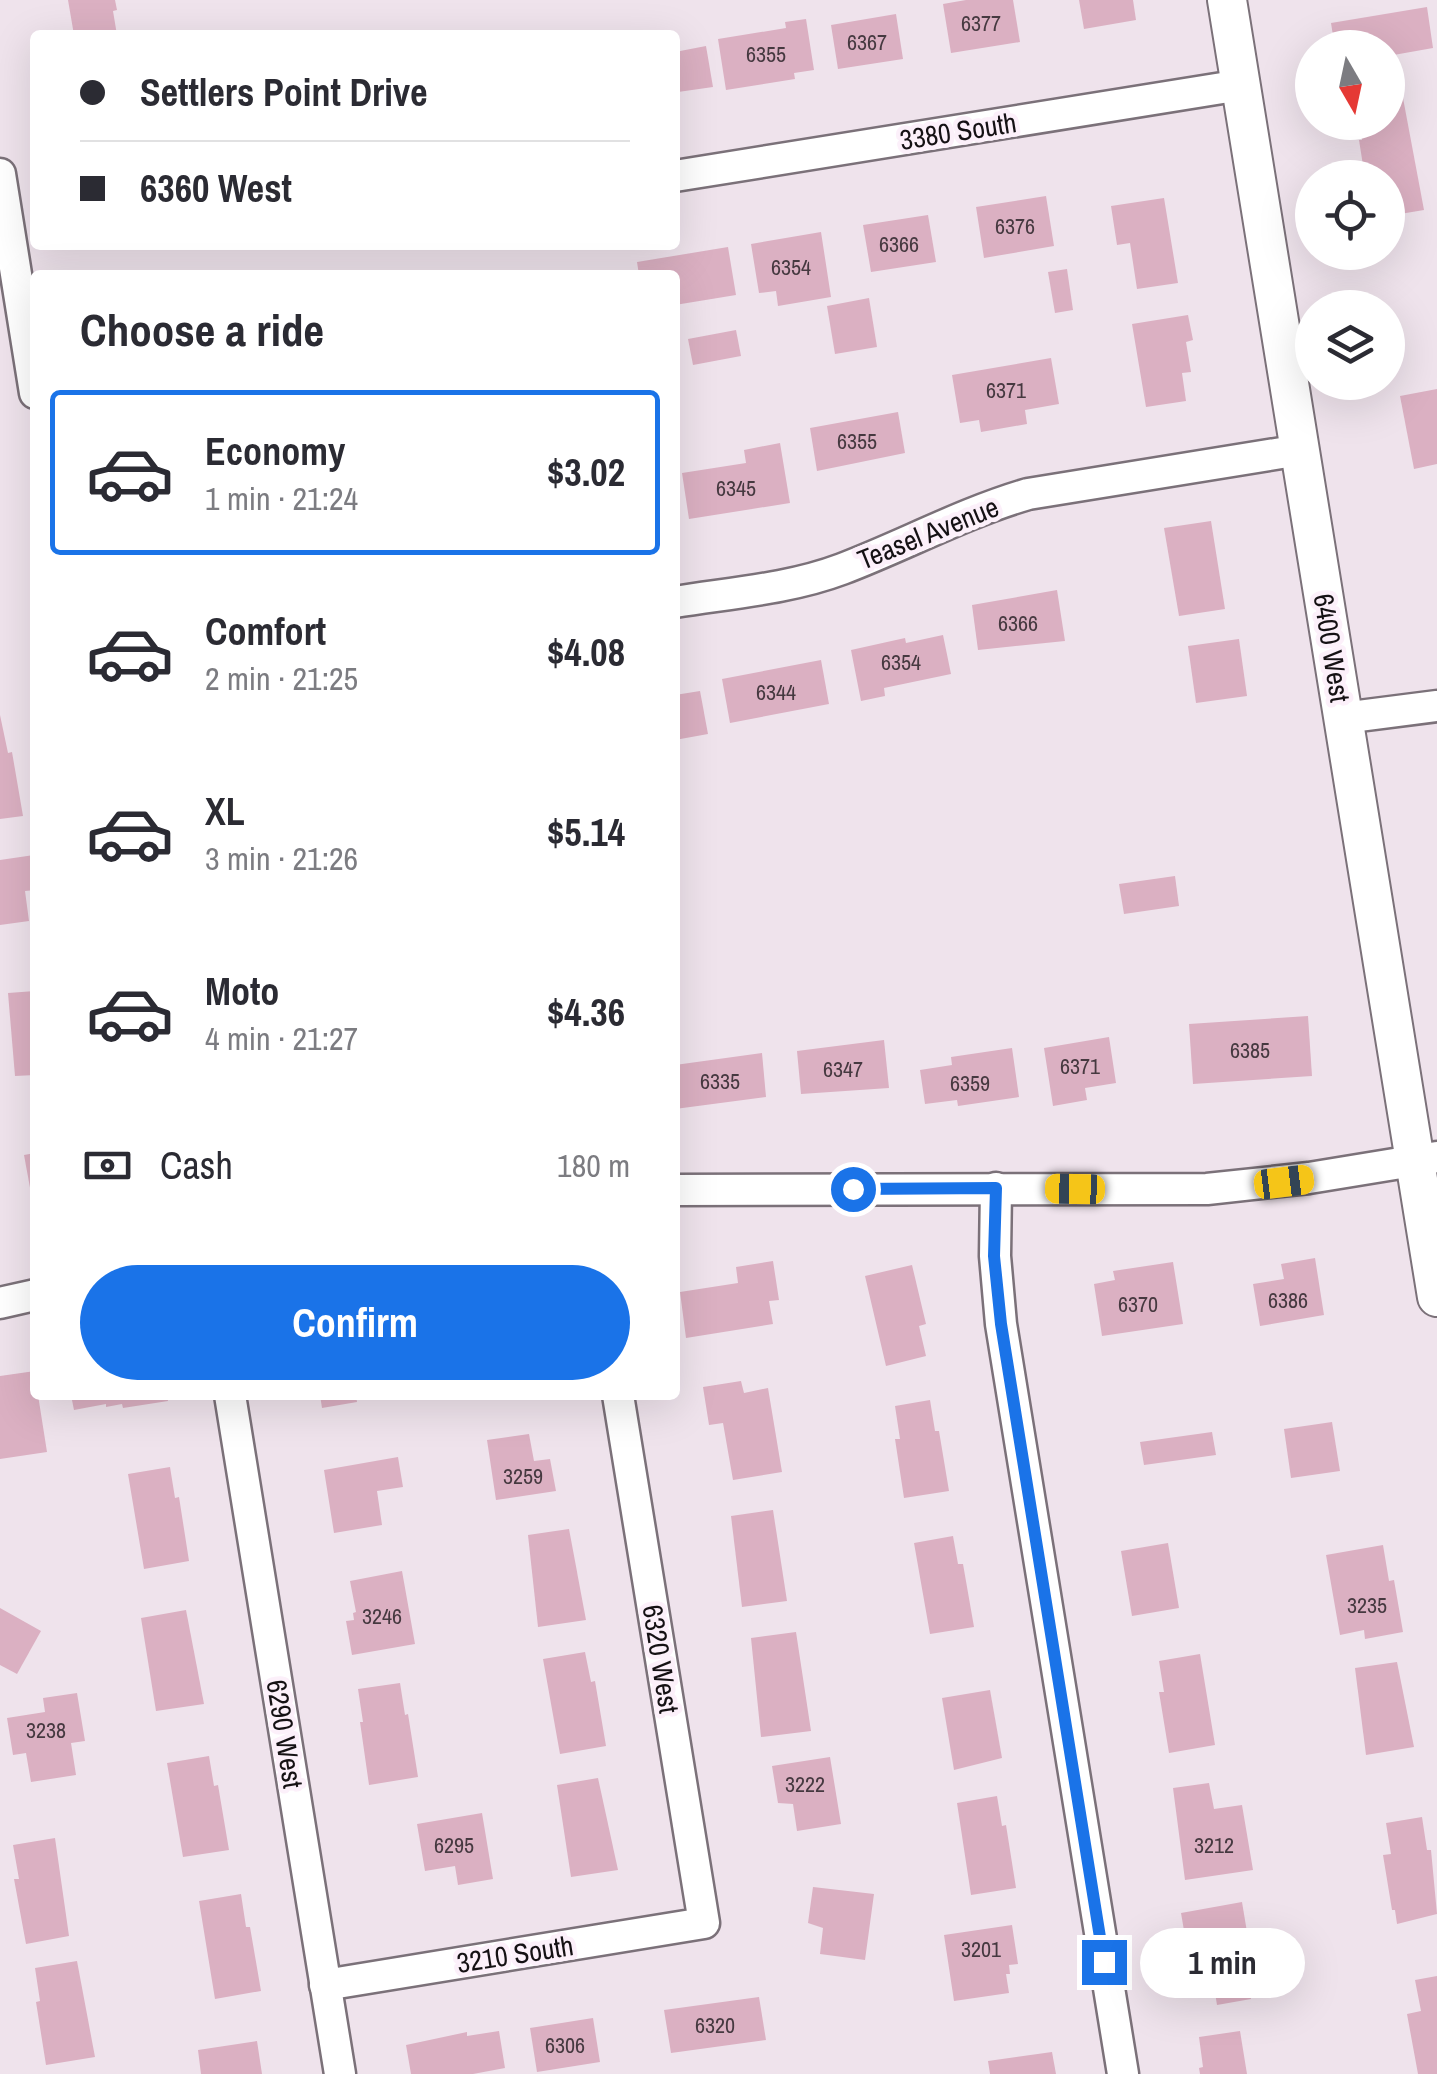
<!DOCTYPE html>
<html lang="en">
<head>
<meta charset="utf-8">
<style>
  :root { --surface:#fff; --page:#f7f7f7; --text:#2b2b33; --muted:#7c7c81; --line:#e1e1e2; --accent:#1a73e8 }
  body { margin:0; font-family:"Archivo Narrow",sans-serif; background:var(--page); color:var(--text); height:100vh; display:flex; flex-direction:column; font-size:38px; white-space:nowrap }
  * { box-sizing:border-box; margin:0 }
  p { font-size:32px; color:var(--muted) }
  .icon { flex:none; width:55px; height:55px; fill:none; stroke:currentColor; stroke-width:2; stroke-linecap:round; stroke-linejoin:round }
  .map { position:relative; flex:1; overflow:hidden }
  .side { position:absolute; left:30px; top:270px; width:650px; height:1130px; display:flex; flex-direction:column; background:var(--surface); border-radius:10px; box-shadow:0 10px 40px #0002 }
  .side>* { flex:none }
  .banner { position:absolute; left:30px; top:30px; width:650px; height:220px; border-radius:10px; box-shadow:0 10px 40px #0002; display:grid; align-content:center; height:220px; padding:0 50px; background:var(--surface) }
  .needle { width:65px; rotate:171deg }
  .controls { position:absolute; left:1295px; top:30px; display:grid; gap:20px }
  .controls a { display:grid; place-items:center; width:110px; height:110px; border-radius:50%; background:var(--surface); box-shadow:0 10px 40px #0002; font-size:50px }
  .end { position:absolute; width:45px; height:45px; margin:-22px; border:12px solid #1a73e8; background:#fff; box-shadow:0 0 0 5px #fff }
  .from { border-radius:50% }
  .bubble { position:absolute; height:70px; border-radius:35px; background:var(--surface); box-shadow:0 10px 40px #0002; font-size:32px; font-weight:800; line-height:70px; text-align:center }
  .car { position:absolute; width:30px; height:60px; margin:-30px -15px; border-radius:12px; box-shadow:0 0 8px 2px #0007; background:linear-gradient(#f5c518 24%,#345 0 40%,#f5c518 0 76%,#345 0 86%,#f5c518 0) }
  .banner b { display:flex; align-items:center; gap:35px; height:95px; font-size:38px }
  .banner b+b { border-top:2px solid var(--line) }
  .banner i { width:25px; height:25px; background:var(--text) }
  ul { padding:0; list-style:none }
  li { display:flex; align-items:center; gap:30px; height:165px; margin:0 20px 15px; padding:0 30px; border:5px solid transparent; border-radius:10px }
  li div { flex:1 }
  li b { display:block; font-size:38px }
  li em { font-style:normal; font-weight:800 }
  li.active { border-color:var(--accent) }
  li>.icon { width:90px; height:90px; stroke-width:1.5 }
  h2 { padding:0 50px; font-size:45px; line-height:120px }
  .pay { display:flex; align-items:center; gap:25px; height:110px; padding:0 50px; font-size:38px }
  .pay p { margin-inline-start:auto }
  .primary-button { display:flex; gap:20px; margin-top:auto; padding:20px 50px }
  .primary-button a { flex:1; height:115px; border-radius:60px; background:var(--accent); color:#fff; font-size:40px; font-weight:800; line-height:115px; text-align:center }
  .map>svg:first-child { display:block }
</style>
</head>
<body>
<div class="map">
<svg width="1437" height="2074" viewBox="0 0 1437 2074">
  <rect width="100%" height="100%" fill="#efe3ec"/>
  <g fill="#dbb0c2">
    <path d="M68,0H115L117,10L113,11L117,35H74Z"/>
    <path d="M966,0H1013L1020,42L951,53L943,4Z"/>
    <path d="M1079,0H1133L1136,20L1084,29Z"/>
    <path d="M1427,7L1433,48L1388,56V48H1335L1331,23Z"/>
    <path d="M896,14L903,59L838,69L831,25Z"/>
    <path d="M806,19L814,70L794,73L795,79L726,90L718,39L786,28L785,22Z"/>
    <path d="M706,46L713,87L678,92L679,98H675V52Z"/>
    <path d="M1400,82L1424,210L1388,216V178H1365L1359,140H1362L1360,129L1350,130L1349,122H1388V84Z"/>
    <path d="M1046,196L1054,246L984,258L976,207Z"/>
    <path d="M1164,198L1178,283L1137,289L1130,243L1117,245L1111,206Z"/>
    <path d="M928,215L936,262L871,272L863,225Z"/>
    <path d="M821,232L831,297L778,306L776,291L759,293L751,244Z"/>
    <path d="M728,247L736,295L675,305V275H639L637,262Z"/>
    <path d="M1067,269L1073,310L1055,313L1048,272Z"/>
    <path d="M869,298L877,347L835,354L827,306Z"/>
    <path d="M1188,315L1193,340L1186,342L1191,372L1182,373L1186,401L1146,407L1132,324Z"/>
    <path d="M736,330L741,356L693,365L688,339Z"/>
    <path d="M1051,358L1059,404L1025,410L1027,424L981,432L979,420L960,423L952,375Z"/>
    <path d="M1437,389V464L1414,469L1400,396Z"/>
    <path d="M898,412L905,453L817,471L810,428Z"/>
    <path d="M780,443L790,503L689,519L682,473L746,463L744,450Z"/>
    <path d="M1211,521L1225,609L1179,616L1164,528Z"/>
    <path d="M1057,590L1065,641L978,650L972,605Z"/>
    <path d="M943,635L951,674L884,688L885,696L861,701L851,650L905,638L906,643Z"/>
    <path d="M1239,639L1247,696L1196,703L1188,646Z"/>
    <path d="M821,660L829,704L730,723L722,679Z"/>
    <path d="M700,691L708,734L675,740V695Z"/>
    <path d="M0,715L8,753L12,752L23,816L0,819Z"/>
    <path d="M34,855L35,890L25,891L29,921L0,925V860Z"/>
    <path d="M1175,876L1179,906L1124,914L1119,884Z"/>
    <path d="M35,991V1075L15,1076L8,993Z"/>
    <path d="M1308,1016L1312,1076L1193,1084L1189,1024Z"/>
    <path d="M1109,1037L1116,1083L1085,1088L1087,1100L1053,1106L1044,1048Z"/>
    <path d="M884,1040L889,1088L801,1094L797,1051Z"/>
    <path d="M1012,1048L1019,1097L958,1106L957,1100L925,1104L920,1070L952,1065L951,1057Z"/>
    <path d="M762,1053L766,1097L675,1109V1065Z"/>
    <path d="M35,1153V1204H33L24,1155Z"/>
    <path d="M1315,1258L1324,1315L1260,1326L1253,1284L1284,1279L1281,1264Z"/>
    <path d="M773,1261L779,1300L769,1301L773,1324L686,1338L680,1292L738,1283L736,1267Z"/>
    <path d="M1173,1262L1183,1324L1102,1336L1094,1284L1115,1280L1113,1271Z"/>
    <path d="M912,1265L926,1324L919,1326L926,1356L886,1366L865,1276Z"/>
    <path d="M35,1371V1395H38L47,1452L0,1459V1376Z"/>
    <path d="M741,1381L744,1393L768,1388L782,1472L733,1480L723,1423L709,1425L703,1387Z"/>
    <path d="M71,1395H167L168,1401L123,1408L122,1404L106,1407V1404L74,1410Z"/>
    <path d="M320,1395H356L357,1402L322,1408Z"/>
    <path d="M930,1400L935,1431H939L949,1491L904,1498L895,1439H900L895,1406Z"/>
    <path d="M1332,1422L1340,1471L1291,1478L1284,1429Z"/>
    <path d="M1212,1432L1216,1455L1144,1465L1140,1442Z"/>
    <path d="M529,1434L534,1461L550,1459L556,1491L496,1500L487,1440Z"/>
    <path d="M398,1457L403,1487L377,1491L382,1525L334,1533L324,1470Z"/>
    <path d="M170,1467L175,1498L179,1497L189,1561L144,1569L128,1474Z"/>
    <path d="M773,1510L787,1601L742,1607L731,1516Z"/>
    <path d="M569,1529L586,1620L538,1627L528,1535Z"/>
    <path d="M953,1536L958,1564H963L974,1627L930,1634L914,1543Z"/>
    <path d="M1168,1543L1179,1608L1132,1616L1121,1551Z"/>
    <path d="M1383,1545L1389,1581L1394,1580L1403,1632L1365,1639L1364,1630L1340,1635L1326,1555Z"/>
    <path d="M402,1571L415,1644L352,1655L346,1621L354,1620L353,1613L356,1612L350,1581Z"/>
    <path d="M0,1608L41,1631L17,1674L0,1665Z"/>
    <path d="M186,1610L204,1704L156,1711L141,1618Z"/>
    <path d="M796,1632L811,1731L761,1737L751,1638Z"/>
    <path d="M585,1652L591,1682L595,1681L606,1746L560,1754L543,1659Z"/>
    <path d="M1200,1654L1215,1745L1169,1753L1159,1692H1164L1159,1661Z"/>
    <path d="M1397,1662L1414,1747L1366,1755L1355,1668Z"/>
    <path d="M400,1683L405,1715L408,1714L418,1777L369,1785L360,1722H363L358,1689Z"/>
    <path d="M990,1690L1002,1758L954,1770L942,1698Z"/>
    <path d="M77,1693L85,1741L71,1743L76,1775L31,1782L26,1753L13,1755L7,1718L45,1712L43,1698Z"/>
    <path d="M209,1756L214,1786L218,1785L229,1850L183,1857L167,1763Z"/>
    <path d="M830,1757L841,1824L797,1831L793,1804L778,1803L772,1766Z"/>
    <path d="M598,1778L618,1870L571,1877L557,1785Z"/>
    <path d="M1209,1783L1214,1809L1242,1805L1253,1870L1185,1880L1173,1788Z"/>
    <path d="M997,1796L1002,1826L1006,1825L1016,1888L971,1895L957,1803Z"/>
    <path d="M482,1813L493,1879L458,1885L455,1866L425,1871L417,1824Z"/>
    <path d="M1422,1817L1427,1850H1431L1437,1914L1397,1924L1395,1910H1392L1383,1855L1391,1854L1386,1823Z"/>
    <path d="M55,1838L69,1936L26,1944L14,1879H19L13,1845Z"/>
    <path d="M813,1887L874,1894L865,1960L820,1954L823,1928L808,1923Z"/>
    <path d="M241,1894L246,1927H250L261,1991L215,1999L199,1901Z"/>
    <path d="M1242,1902L1253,1968L1245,1969L1251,1999L1217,2005L1212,1974L1206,1975L1201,1946L1187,1948L1181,1913Z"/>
    <path d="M1012,1925L1018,1964L1009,1965L1010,1974H1006L1009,1993L954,2001L944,1935Z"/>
    <path d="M77,1961L95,2057L46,2065L36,2002L40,2001L35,1968Z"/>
    <path d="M1437,1976V2074H1418L1407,2014L1421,2011L1415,1980Z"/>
    <path d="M759,1997L766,2040L671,2053L664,2010Z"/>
    <path d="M593,2018L600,2062L537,2072L530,2028Z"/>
    <path d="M499,2031L505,2068L473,2074H411L406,2045L467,2032V2036Z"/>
    <path d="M1240,2031L1247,2074H1200L1199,2068L1203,2067L1199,2037Z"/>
    <path d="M257,2041L262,2074H201L198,2050Z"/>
    <path d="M1052,2052L1056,2074H990L988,2061Z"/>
  </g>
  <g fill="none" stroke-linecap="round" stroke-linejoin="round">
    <g stroke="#7b7179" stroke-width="35">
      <g id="minor">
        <path d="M0,174L35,393"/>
        <path d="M675,176L1241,85"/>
        <path d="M675,602C730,593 789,589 842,569C905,545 963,513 1028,494L1300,450"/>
        <path d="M1343,718L1437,706"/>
        <path d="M996,1188L995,1256L1001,1324L1123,2074"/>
        <path d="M675,1190L1207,1189L1309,1178L1437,1157"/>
        <path d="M0,1303L35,1295"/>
        <path d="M230,1395L340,2074"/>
        <path d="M325,1985L704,1923L618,1395"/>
      </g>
    </g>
    <g stroke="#7b7179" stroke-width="42">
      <path id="tertiary" d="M1227,0L1437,1297"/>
    </g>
    <use href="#minor" stroke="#fff" stroke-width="30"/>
    <use href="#tertiary" stroke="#fff" stroke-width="38"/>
  </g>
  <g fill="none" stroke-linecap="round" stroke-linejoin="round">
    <path stroke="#1a73e8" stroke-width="12" d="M853,1189L996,1188L994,1256L1001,1324L1104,1962"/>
  </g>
  <g text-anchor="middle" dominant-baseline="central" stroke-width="9" stroke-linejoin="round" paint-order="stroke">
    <g font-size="22" fill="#463940">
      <text x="981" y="23">6377</text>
      <text x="867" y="42">6367</text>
      <text x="766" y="54">6355</text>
      <text x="1015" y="226">6376</text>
      <text x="899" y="244">6366</text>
      <text x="791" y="267">6354</text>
      <text x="1006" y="390">6371</text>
      <text x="857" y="441">6355</text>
      <text x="736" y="488">6345</text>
      <text x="1018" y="623">6366</text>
      <text x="901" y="662">6354</text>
      <text x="776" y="692">6344</text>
      <text x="1250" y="1050">6385</text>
      <text x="1080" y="1066">6371</text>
      <text x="843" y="1069">6347</text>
      <text x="720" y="1081">6335</text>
      <text x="970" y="1083">6359</text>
      <text x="1288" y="1300">6386</text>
      <text x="1138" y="1304">6370</text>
      <text x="523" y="1476">3259</text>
      <text x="1367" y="1605">3235</text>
      <text x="382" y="1616">3246</text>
      <text x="46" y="1730">3238</text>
      <text x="805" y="1784">3222</text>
      <text x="454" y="1845">6295</text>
      <text x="1214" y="1845">3212</text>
      <text x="981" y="1949">3201</text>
      <text x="715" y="2025">6320</text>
      <text x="565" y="2045">6306</text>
    </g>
    <g font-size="28" fill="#151114" stroke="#fcf0fa">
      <text transform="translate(958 131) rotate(-9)">3380 South</text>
      <text transform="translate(928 533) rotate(-22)">Teasel Avenue</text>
      <text transform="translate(1332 648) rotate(81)">6400 West</text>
      <text transform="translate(661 1659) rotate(81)">6320 West</text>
      <text transform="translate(285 1734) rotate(81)">6290 West</text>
      <text transform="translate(515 1954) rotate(-9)">3210 South</text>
    </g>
  </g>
</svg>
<div class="controls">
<a><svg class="needle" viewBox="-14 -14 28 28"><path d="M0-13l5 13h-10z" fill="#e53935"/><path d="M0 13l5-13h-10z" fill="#7c7c81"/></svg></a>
<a><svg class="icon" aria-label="locate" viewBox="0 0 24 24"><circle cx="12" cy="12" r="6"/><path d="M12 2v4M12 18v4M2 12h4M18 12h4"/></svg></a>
<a><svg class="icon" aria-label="layers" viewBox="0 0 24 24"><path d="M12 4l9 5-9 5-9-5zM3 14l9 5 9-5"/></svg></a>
</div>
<i class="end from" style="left:853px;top:1189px"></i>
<i class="end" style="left:1104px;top:1962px"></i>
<div class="bubble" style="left:1140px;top:1928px;width:165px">1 min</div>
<i class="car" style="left:1284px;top:1182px;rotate:83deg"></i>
<i class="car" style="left:1075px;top:1189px;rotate:271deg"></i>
<div class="banner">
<b><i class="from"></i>Settlers Point Drive</b>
<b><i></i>6360 West</b>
</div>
<section class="side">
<h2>Choose a ride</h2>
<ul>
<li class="active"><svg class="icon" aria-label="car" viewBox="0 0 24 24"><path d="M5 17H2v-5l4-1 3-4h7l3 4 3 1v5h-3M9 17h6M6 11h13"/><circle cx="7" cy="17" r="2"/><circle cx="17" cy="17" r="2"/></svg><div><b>Economy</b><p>1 min · 21:24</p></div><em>$3.02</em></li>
<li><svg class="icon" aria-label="car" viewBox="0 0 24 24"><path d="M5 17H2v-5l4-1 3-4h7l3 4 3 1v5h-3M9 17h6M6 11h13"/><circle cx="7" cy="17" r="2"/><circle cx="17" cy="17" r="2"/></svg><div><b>Comfort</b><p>2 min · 21:25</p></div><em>$4.08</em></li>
<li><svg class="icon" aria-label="car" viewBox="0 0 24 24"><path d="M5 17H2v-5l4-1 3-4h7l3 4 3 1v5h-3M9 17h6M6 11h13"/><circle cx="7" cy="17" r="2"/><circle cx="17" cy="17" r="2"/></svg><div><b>XL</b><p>3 min · 21:26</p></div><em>$5.14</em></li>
<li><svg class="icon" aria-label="car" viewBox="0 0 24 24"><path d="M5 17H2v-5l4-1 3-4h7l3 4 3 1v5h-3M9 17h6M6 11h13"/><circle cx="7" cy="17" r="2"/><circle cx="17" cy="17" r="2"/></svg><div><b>Moto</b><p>4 min · 21:27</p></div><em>$4.36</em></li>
</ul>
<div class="pay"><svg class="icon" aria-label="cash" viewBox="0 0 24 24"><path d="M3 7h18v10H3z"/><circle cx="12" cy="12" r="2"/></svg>Cash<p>180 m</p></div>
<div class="primary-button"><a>Confirm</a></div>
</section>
</div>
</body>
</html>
